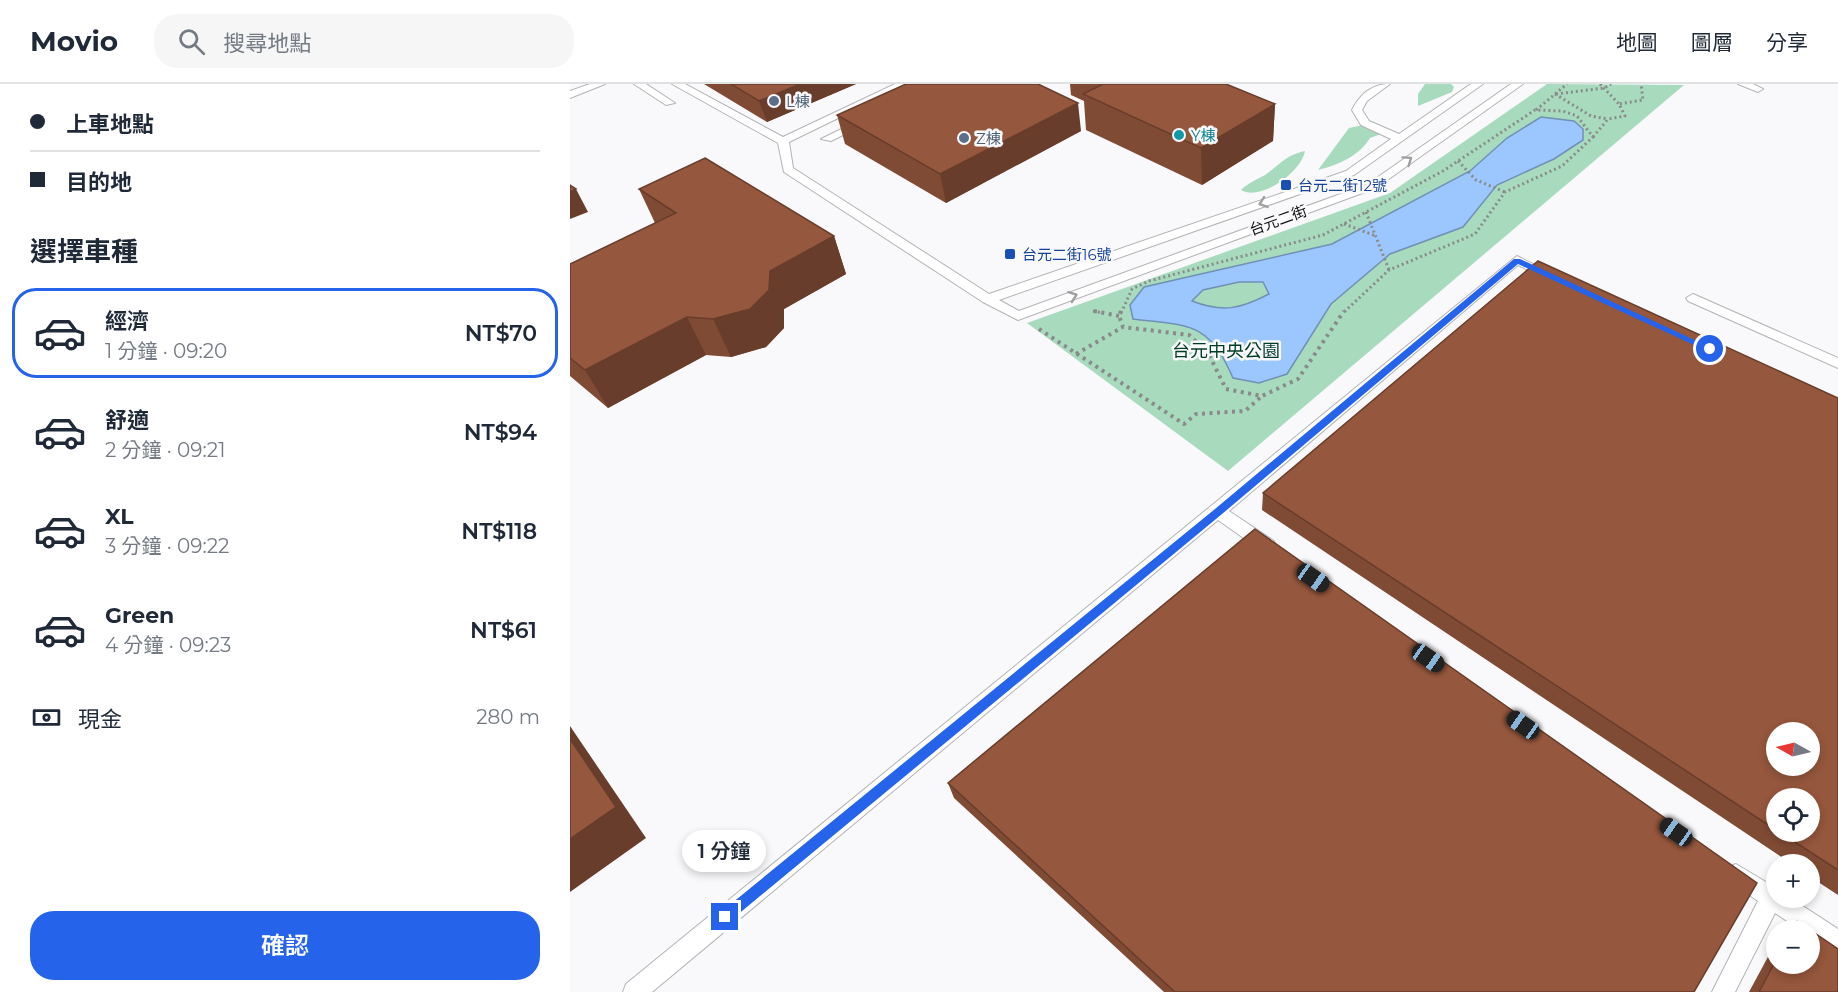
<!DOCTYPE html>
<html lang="zh-TW">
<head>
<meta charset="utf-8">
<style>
  :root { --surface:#fff; --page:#f6f6f7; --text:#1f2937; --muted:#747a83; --line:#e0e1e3; --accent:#2563eb }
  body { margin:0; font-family:Montserrat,"Noto Sans TC",sans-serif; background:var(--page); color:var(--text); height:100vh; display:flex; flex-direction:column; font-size:22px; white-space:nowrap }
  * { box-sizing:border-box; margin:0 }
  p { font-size:20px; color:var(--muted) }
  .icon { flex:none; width:33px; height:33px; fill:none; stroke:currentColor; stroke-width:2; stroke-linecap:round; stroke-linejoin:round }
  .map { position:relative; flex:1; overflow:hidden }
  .sheet { display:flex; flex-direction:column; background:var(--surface); width:570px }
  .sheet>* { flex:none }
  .guide { display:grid; align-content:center; height:132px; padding:0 30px; background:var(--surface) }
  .needle { width:39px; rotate:278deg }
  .buttons { position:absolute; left:1196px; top:638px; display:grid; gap:12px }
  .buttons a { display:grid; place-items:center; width:54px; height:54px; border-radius:50%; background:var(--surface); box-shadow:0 3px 9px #0003; font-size:30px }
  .end { position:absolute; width:27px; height:27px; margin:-14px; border:8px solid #2563eb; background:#fff; box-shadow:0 0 0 3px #fff }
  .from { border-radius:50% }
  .bubble { position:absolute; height:42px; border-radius:21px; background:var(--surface); box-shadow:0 3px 9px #0003; font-size:20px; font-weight:600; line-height:42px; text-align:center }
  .car { position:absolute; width:18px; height:36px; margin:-18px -9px; border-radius:8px; box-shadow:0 0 4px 2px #0007; background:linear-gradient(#222 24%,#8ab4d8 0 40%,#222 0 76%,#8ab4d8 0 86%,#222 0) }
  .guide b { display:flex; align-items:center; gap:21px; height:57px; font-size:22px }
  .guide b+b { border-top:2px solid var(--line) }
  .guide i { width:15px; height:15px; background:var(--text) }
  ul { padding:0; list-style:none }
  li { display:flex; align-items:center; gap:18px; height:90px; margin:0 12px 9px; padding:0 18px; border:3px solid transparent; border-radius:24px }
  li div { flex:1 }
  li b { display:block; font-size:22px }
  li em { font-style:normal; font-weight:600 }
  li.current { border-color:var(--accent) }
  li>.icon { width:54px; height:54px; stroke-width:1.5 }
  h2 { padding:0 30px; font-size:27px; line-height:72px }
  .pay { display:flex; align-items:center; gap:15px; height:66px; padding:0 30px; font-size:22px }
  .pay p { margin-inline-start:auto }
  .cta { display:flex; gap:12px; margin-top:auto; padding:12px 30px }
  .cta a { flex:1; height:69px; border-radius:24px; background:var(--accent); color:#fff; font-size:24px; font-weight:600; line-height:69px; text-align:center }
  header { display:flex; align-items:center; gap:36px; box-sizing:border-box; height:84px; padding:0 30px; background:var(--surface); border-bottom:2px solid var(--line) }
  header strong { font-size:28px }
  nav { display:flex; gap:33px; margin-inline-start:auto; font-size:21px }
  .search { width:420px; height:54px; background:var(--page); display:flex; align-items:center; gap:15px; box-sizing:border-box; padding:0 21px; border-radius:24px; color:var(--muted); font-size:22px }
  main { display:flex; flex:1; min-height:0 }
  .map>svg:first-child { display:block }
</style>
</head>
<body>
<header>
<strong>Movio</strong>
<div class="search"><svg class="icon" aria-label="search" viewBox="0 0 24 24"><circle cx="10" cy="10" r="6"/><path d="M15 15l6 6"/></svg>搜尋地點</div>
<nav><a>地圖</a><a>圖層</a><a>分享</a></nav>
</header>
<main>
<section class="sheet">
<div class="guide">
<b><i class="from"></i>上車地點</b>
<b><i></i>目的地</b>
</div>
<h2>選擇車種</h2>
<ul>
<li class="current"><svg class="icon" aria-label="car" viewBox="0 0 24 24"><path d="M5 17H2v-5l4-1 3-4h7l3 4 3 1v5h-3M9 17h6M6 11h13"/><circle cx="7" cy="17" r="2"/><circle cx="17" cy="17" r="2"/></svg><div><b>經濟</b><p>1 分鐘 · 09:20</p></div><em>NT$70</em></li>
<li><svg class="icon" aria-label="car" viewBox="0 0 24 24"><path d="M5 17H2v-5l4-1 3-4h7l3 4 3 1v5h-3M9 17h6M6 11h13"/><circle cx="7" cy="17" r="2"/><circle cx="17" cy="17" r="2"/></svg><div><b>舒適</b><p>2 分鐘 · 09:21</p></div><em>NT$94</em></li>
<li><svg class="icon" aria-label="car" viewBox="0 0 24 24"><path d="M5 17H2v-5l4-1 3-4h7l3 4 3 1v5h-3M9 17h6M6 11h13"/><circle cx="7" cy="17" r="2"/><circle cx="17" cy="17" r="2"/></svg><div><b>XL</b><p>3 分鐘 · 09:22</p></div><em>NT$118</em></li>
<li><svg class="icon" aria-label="car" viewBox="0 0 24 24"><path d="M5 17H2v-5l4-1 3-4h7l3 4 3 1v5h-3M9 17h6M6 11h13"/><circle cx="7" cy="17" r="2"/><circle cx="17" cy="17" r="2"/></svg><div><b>Green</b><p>4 分鐘 · 09:23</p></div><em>NT$61</em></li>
</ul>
<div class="pay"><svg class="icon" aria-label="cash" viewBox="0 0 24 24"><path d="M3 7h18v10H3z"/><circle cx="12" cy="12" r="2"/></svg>現金<p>280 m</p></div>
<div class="cta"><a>確認</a></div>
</section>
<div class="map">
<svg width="1268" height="908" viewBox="0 0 1268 908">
  <rect width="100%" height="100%" fill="#f9f9fc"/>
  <g fill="#a8dbbd">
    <path d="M855,0H881L884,3L882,8L848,22V10Z"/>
    <path d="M977,0L1114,1L658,387L457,239L820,109Z"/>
    <path d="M793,41L811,50L800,54C789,72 768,81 748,86L779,44Z"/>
    <path d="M735,67C732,87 691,118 671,106C678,99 686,96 695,91C711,80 714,72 735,67Z"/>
  </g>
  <path fill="#9cc7fe" stroke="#7190b6" stroke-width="1.5" fill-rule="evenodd" d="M971,33L1004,37L1013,45V56L984,75L927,101L893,143L820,170L761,220L717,290L689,299L663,294C638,237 620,242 563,235L560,221L574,203L762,160L900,87L937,54ZM669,198H693L699,210C670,225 653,229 622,217L633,206Z"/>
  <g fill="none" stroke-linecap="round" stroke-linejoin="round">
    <g stroke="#b3b3b6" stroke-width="2">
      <g id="lane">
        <path d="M20,0H35L0,14V7Z"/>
        <path d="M64,0H76L105,19L96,21Z"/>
        <path d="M102,0H115L213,53L325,0H338L219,58L223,84L419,210L776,87L821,55L791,41L782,26C790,10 802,0 820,0L797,17L792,26L799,37L829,50L901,0H913L784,91L429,216L449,227L798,100L941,0H953L806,104L448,236L413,218L214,88L208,59Z"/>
        <path d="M1168,0H1183L1193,5L1188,8Z"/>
        <path d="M288,37L297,39L261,57L251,55Z"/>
        <path d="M947,172L987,192L981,196L976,195L948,181L659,427L704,457L706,462L704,467H692L648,436L82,908H53L56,900Z"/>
        <path d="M1123,210L1268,274V284L1118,217L1116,214Z"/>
        <path d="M1166,780L1206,804V813H1219L1268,845V869L1239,851V846H1231L1205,829L1165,908H1142L1188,817L1159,797L1155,790L1159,783Z"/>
      </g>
    </g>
    <g stroke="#8a8a8c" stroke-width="3" stroke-dasharray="2 3" stroke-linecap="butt">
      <path d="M1030,0L1049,20"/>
      <path d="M985,10L1021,32L1038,35"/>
      <path d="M986,10L1034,4L1041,0"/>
      <path d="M966,26L997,0"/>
      <path d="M1023,53L1038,35L1055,32L1049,20L1073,16L1071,0"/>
      <path d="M888,77L906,96L935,108"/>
      <path d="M796,128L819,186"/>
      <path d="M774,140L806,152"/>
      <path d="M523,227L532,229"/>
      <path d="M551,229L562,205L579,197L753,151L873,87L965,26L993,27L1007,32L1023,53L992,82L935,108L905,150L819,186L773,229"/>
    </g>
    <g stroke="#8a8a8c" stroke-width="4" stroke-dasharray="3 4.5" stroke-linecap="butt">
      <path d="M524,227L549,232"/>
      <path d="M551,227L549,232L553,243L619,251L638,269L656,305L692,312L728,295L774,227"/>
      <path d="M469,245L614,340L626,330L675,327L692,312"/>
      <path d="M506,270L553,243"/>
    </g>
    <use href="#lane" fill="#fff" fill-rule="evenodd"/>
  </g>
  <g fill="#804b34" fill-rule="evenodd">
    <path d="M134,0H286L197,38Z"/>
    <path d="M500,0H656L705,20L703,57L632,101L516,46L514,17L501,11Z"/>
    <path d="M267,31L511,47L376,119L275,60Z"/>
    <path d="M69,105L264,152L276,190L214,225V244L196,263L161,273L136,271L38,324L0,292V180L85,139Z"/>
    <path d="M1268,314V811L1239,792V780H1222L692,426L693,409ZM1206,714L1239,747H1206Z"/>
    <path d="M378,699L1124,908H594L384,714Z"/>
    <path d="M1227,837L1268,865V908H1179L1206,858V879H1239V846H1215Z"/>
  </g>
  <g fill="#683d2b">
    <path d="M230,0H286L197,38L189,17Z"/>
    <path d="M508,19L511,47L376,119L370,90Z"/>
    <path d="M705,20L703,57L632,101L631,64Z"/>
    <path d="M6,105L18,128L0,135V108Z"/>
    <path d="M264,152L276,190L214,225V244L196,263L161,273L143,235L200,187Z"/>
    <path d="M117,233L136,271L38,324L15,286Z"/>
    <path d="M0,642L76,754L0,808Z"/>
  </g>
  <g fill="#95573d" stroke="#683d2b" stroke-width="1.5" fill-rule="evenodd">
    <path d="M161,0H230L189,17Z"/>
    <path d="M336,0H468L508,19L370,90L267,31Z"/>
    <path d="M533,0H656L705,20L631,64L513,10Z"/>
    <path d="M135,74L264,152L200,187L199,206L180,225L143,235L117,233L15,286L0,274V180L106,129L69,105Z"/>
    <path d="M0,101L6,105L0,108Z"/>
    <path d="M968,177L1268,314V786L1208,747H1239V714H1206V746L693,409ZM1206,648H1239V681H1206Z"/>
    <path d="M685,445L1187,799L1124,908H605L378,699Z"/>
    <path d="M0,655L46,723L0,755Z"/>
    <path d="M1227,837L1268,865V908H1189L1206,876V879H1239V846H1222Z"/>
  </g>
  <defs><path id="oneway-chevron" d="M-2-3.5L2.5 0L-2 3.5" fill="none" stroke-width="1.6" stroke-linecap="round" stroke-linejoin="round" transform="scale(1.5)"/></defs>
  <g stroke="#9f9f9f">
    <use href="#oneway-chevron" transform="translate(838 76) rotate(-35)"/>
    <use href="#oneway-chevron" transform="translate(693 119) rotate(161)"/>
    <use href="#oneway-chevron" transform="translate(503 212) rotate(-20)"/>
  </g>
  <path fill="#2563eb" d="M944,175H950L1144,265L1137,267L948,180L652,430L160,837H151V828L645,425Z"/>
  <g fill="#5c6f8a" stroke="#f9f9fc" stroke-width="2">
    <circle cx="204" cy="17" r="6"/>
    <circle cx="394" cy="54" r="6"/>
  </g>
  <circle fill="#0f9aa8" stroke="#f9f9fc" stroke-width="2" cx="609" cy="51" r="6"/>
  <g fill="#1a4fb4" stroke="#f9f9fc" stroke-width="2">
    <rect x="710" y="95" width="12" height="12" rx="3"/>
    <rect x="434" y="164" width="12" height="12" rx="3"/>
  </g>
  <g text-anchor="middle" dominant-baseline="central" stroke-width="5" stroke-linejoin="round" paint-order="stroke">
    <g font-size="15" fill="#4e5e75" stroke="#f9f9fc" text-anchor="start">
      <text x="216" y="17">L棟</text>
      <text x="406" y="54">Z棟</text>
    </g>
    <g font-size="15" fill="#0d838f" stroke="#f9f9fc" text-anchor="start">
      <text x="621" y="51">Y棟</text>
    </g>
    <g font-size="15" fill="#164399" stroke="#f9f9fc" text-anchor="start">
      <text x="728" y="101">台元二街12號</text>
      <text x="452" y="170">台元二街16號</text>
    </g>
    <g font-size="15" fill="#0e0e0f" stroke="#f9f9fc">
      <text transform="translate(708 136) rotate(-20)">台元二街</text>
    </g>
    <g font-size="18" fill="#003b23" stroke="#f9f9fc">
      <text x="656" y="267">台元中央公園</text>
    </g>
  </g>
</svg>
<div class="buttons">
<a><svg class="needle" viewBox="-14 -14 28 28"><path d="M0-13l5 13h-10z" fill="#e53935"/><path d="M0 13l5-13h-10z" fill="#747a83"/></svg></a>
<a><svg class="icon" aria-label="locate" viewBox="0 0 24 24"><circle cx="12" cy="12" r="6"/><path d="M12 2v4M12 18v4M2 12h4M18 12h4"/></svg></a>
<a>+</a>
<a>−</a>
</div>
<i class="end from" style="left:1140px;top:265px"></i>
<i class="end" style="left:155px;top:833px"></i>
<div class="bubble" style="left:112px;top:746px;width:84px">1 分鐘</div>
<i class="car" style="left:743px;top:494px;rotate:125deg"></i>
<i class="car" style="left:858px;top:574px;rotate:125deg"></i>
<i class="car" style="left:953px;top:641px;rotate:305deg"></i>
<i class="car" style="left:1106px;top:748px;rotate:305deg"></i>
</div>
</main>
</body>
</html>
